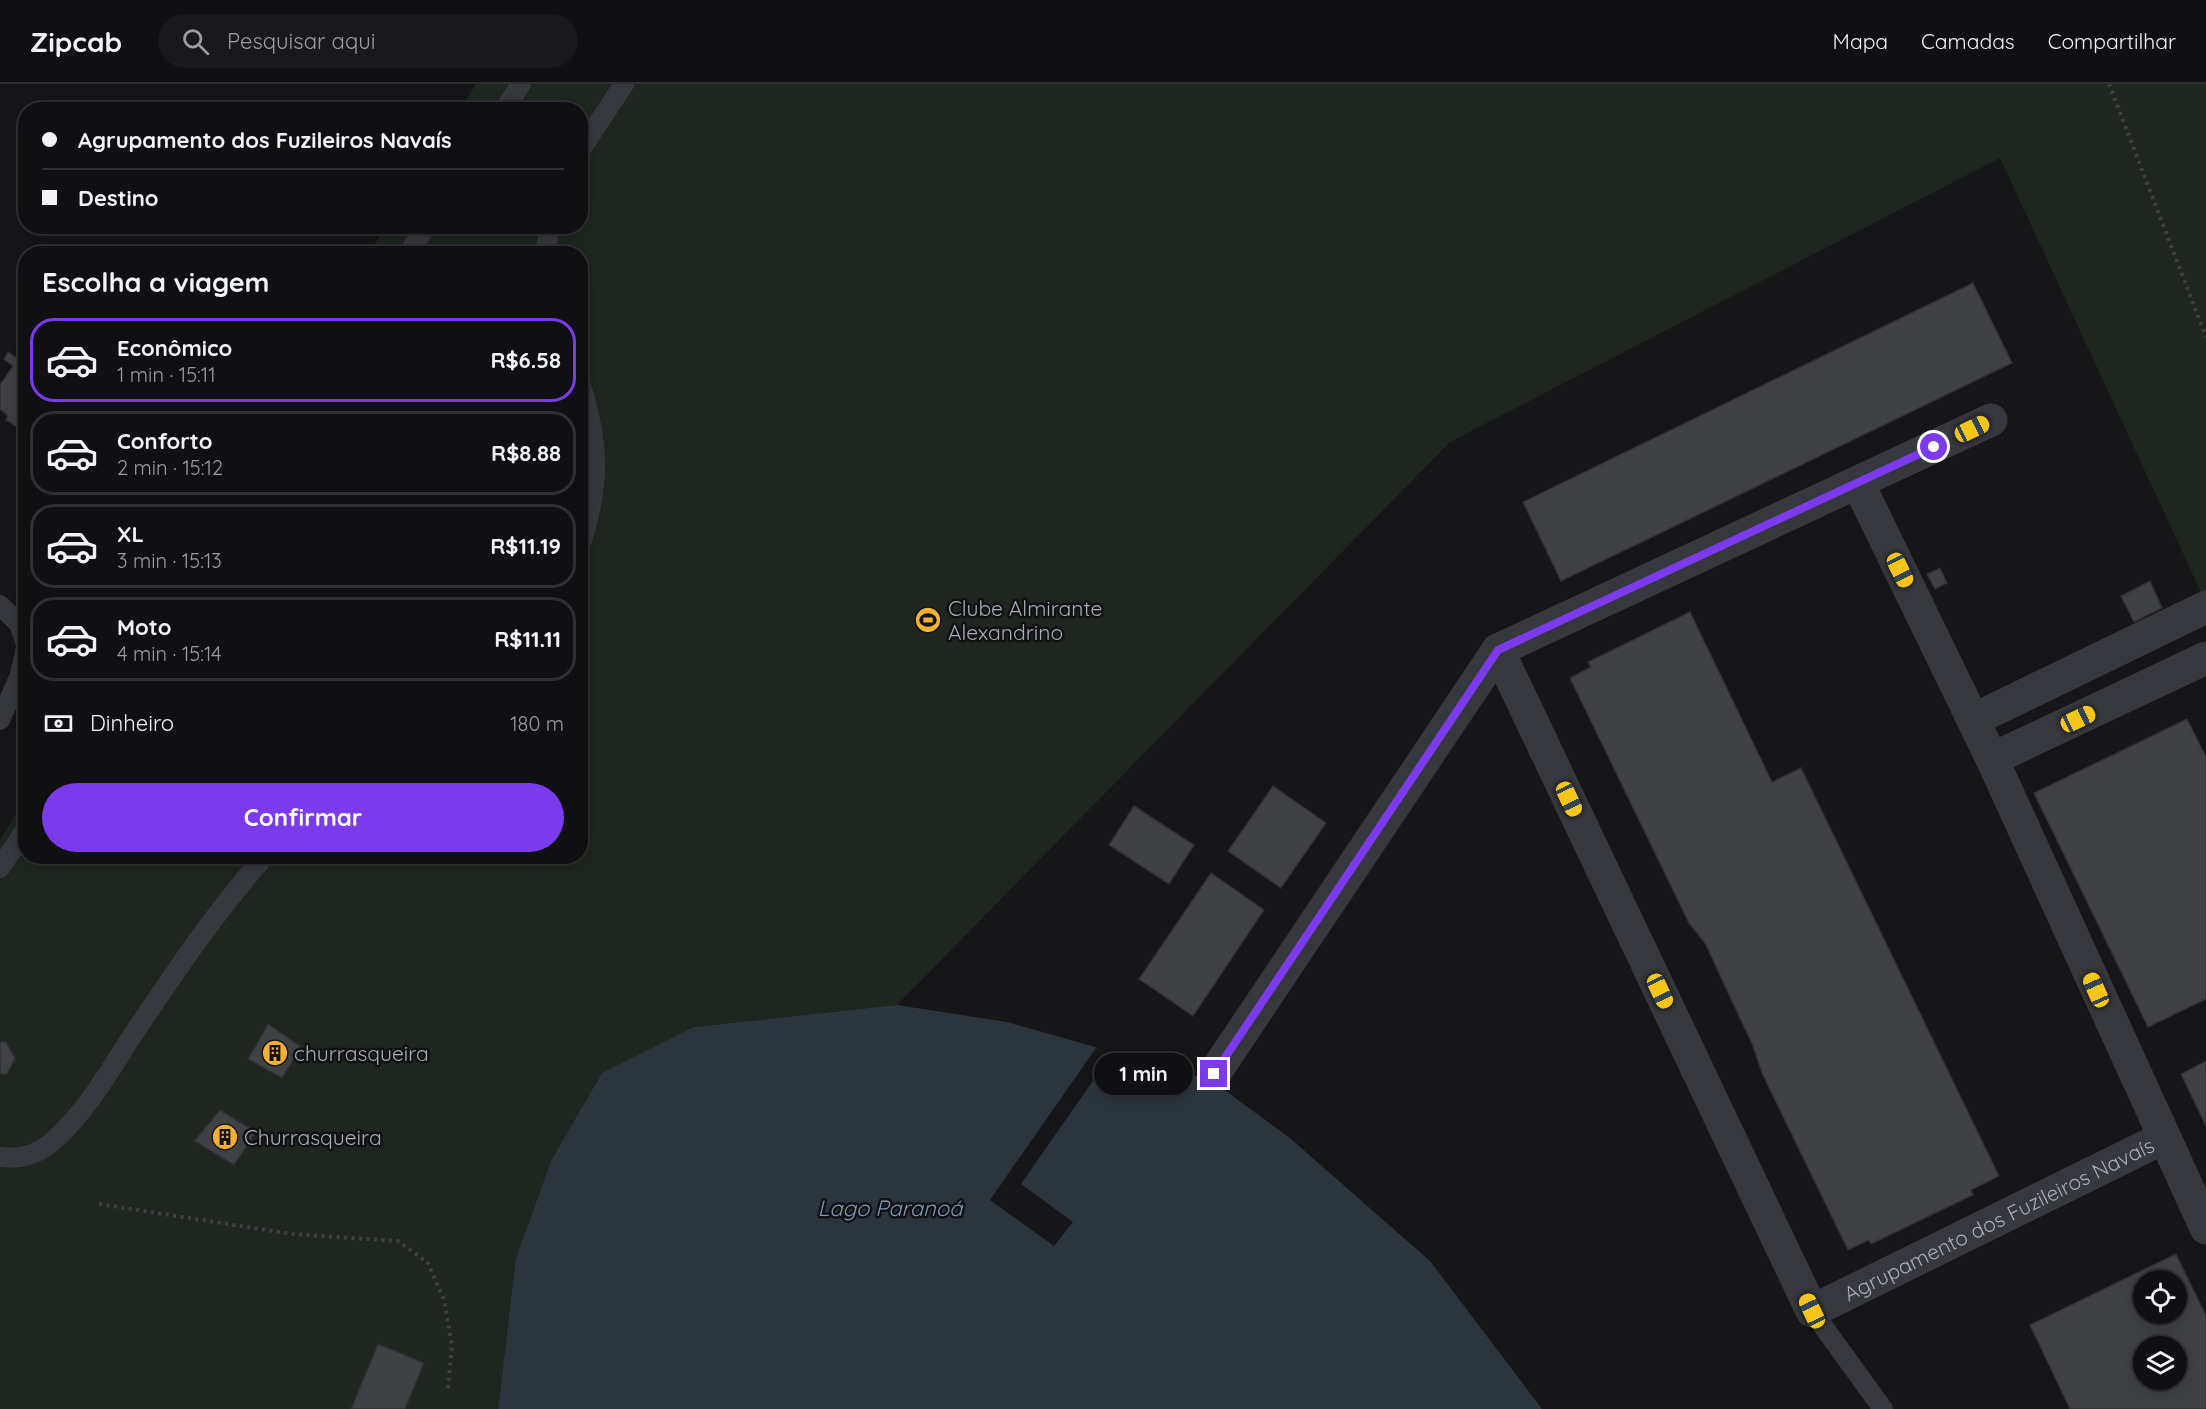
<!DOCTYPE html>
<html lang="pt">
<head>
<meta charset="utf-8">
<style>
  :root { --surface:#101012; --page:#19191b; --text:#f1f3f6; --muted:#9c9d9f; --line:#303032; --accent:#7c3aed }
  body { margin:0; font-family:Quicksand,sans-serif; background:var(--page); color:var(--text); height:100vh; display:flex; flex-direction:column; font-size:22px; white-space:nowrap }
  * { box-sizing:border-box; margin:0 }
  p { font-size:20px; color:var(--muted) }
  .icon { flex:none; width:33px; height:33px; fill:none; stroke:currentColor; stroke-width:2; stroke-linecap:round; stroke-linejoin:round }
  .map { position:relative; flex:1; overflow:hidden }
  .panel { position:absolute; left:18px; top:162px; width:570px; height:618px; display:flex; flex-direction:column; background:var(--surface); border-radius:24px; box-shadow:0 3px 15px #0003,0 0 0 2px var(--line) }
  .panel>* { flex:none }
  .top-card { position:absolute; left:18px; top:18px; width:570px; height:132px; border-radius:24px; box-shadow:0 3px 15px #0003,0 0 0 2px var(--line); display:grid; align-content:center; height:132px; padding:0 24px; background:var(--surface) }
  .fabs { position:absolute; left:2133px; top:1186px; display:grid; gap:12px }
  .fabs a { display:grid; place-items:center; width:54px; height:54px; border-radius:50%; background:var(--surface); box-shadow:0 3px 15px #0003,0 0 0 2px var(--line); font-size:30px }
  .end { position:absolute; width:27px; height:27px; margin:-14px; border:8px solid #7c3aed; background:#fff; box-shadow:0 0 0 3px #fff }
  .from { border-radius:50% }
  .bubble { position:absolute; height:42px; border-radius:21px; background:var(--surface); box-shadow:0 3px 15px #0003,0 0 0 2px var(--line); font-size:20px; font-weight:700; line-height:42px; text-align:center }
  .car { position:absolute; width:18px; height:36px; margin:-18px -9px; border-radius:8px; box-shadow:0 0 4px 2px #0007; background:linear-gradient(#f5c518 24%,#345 0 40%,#f5c518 0 76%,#345 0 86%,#f5c518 0) }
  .top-card b { display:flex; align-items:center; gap:21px; height:57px; font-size:22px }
  .top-card b+b { border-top:2px solid var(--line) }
  .top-card i { width:15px; height:15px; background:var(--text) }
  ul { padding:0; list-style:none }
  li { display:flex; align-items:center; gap:18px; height:84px; margin:0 12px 9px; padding:0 12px; border:3px solid var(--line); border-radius:24px }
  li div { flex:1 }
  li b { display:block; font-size:22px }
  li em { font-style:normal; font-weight:700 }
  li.active { border-color:var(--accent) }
  li>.icon { width:54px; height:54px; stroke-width:1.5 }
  h2 { padding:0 24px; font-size:27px; line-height:72px }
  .pay { display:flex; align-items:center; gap:15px; height:66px; padding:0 24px; font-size:22px }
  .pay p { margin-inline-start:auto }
  .primary-button { display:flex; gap:12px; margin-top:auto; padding:12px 24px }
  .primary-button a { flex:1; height:69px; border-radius:36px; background:var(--accent); color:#fff; font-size:24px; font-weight:700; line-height:69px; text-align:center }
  header { display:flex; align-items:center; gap:36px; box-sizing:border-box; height:84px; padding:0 30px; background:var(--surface); border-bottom:2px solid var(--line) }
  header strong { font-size:28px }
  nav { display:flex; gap:33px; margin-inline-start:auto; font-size:21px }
  .search { width:420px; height:54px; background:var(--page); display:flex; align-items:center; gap:15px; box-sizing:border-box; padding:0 21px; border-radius:33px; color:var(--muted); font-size:22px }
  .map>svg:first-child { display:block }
</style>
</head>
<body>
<header>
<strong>Zipcab</strong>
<div class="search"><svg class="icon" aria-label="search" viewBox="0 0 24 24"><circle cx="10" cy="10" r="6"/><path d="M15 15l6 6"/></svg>Pesquisar aqui</div>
<nav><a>Mapa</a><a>Camadas</a><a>Compartilhar</a></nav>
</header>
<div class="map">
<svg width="2206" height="1325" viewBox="0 0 2206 1325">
  <rect width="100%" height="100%" fill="#161618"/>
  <path fill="#1e261f" d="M476,0H2206V519L2000,74L1450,358L897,921L694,943L551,1077L516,1174L498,1325H0V756L25,715L26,772H580V170L369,169L386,143L580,142V26L460,25Z"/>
  <path fill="#2c353c" d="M897,921L1007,938L1211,996L1291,1055L1430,1177L1542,1325H498L516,1174L551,1077L602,989L694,943Z"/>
  <path fill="#161618" d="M1098,961L1115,965L1021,1100L1073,1138L1054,1162L990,1116Z"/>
  <g fill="#404145" stroke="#303034" stroke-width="1.5" fill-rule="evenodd">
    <path d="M1973,199L2012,279L1561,497L1523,418Z"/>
    <path d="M26,264V347L25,348L6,336L8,332L0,325V301L13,282L4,275L8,268L18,275Z"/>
    <path d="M1940,484L1947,499L1935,505L1927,490Z"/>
    <path d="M2150,497L2162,524L2134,538L2121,512Z"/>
    <path d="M1690,528L1772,698L1801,684L1999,1092L1971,1106L1973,1111L1871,1160L1869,1156L1848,1166L1762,989L1753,962L1705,859L1689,839L1570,594L1591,583L1588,578Z"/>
    <path d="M2187,635L2206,673V915L2148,943L2034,709Z"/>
    <path d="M1273,702L1326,739L1281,804L1228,767Z"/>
    <path d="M1134,722L1194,761L1169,800L1109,761Z"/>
    <path d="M1211,789L1264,826L1193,932L1139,895Z"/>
    <path d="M268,940L301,963L282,994L248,975Z"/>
    <path d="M0,958H6L15,974L7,990H0Z"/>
    <path d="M2206,977V1042L2181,990Z"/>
    <path d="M220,1026L256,1048L234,1081L194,1057Z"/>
    <path d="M2176,1170L2206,1232V1325H2070L2030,1241ZM2144,1197H2176V1230H2144ZM2144,1263H2176V1296H2144Z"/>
    <path d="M378,1260L424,1279L405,1325H351Z"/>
  </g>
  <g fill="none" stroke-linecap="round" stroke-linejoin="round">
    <g stroke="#3d3f44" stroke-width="4" stroke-dasharray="3 4.5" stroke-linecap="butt">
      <path d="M2109,0L2206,253"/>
      <path d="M99,1120L292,1150L398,1157L428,1179L444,1216L452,1261L448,1304"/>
    </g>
    <g stroke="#37383d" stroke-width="20">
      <path d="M504,26L521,0"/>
      <path d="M580,67L624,0"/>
      <path d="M408,170L426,142"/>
      <path d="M546,170L549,142"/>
      <path d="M580,299C600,360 600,402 580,462"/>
      <path d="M0,521L19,540L26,560"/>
      <path d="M0,636L20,591L26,563"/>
      <path d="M0,784L26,745"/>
      <path d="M0,1073C19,1076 36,1071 51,1059C85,1030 110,986 134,949C175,888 216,827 265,772"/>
      <path d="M1812,1227L1883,1325"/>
    </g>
    <g stroke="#37383d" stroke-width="33">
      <path id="s1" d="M1991,336L1498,566L1812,1227L2163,1054"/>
      <path d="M1858,399L1992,675L2206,1144"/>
      <path d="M1973,636L2206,523"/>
      <path d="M1992,675L2206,574"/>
      <path d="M1214,990L1498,566"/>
    </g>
  </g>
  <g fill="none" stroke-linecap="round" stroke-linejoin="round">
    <path stroke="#7c3aed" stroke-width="8" d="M1214,990L1498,566L1934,363"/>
  </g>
  <defs>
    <g id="stadium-disc" transform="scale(1.35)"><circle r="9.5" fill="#f2b134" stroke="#111113"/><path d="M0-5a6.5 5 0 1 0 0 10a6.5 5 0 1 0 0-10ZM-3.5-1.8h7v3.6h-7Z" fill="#111"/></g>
    <g id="building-disc" transform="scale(1.35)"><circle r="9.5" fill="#f2b134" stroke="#111113"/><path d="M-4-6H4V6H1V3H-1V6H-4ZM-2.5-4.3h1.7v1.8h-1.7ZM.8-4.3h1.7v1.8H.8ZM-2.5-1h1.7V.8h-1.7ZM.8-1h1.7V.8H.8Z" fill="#111"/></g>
  </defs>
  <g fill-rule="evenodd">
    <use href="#stadium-disc" x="928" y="536"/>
    <use href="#building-disc" x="275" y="969"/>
    <use href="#building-disc" x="225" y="1053"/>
  </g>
  <g text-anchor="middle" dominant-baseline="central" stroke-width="5" stroke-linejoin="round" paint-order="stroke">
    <g font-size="21" fill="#a8adb8" stroke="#111113" text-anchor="start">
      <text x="948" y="524">Clube Almirante<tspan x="948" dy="24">Alexandrino</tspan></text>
      <text x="294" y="969">churrasqueira</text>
      <text x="244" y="1053">Churrasqueira</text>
    </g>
    <g font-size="21" fill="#a8adb8" stroke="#111113">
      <text stroke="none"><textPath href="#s1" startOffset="1484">Agrupamento dos Fuzileiros Navaís</textPath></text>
    </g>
    <g font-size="22" font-style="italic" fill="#7f9bb3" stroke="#111113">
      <text x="890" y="1124">Lago Paranoá</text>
    </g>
  </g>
</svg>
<div class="fabs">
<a><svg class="icon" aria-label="locate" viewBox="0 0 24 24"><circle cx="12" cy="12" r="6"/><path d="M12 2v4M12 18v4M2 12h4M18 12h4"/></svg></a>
<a><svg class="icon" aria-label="layers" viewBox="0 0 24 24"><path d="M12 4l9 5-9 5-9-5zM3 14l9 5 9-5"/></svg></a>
</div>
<i class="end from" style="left:1934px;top:363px"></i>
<i class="end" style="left:1214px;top:990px"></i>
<div class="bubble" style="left:1094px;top:969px;width:99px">1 min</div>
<i class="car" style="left:1972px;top:345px;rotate:64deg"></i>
<i class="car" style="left:1900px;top:486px;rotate:154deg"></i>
<i class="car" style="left:2078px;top:635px;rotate:65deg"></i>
<i class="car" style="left:1569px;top:715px;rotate:155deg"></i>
<i class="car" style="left:2096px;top:906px;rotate:336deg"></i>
<i class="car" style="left:1660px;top:907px;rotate:155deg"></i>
<i class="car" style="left:1812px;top:1227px;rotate:335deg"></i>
<div class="top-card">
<b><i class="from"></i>Agrupamento dos Fuzileiros Navaís</b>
<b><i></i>Destino</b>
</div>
<section class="panel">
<h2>Escolha a viagem</h2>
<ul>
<li class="active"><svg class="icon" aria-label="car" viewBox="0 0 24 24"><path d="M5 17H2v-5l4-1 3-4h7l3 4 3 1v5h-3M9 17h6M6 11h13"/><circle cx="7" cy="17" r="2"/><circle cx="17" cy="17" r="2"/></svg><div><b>Econômico</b><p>1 min · 15:11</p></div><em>R$6.58</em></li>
<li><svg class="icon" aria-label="car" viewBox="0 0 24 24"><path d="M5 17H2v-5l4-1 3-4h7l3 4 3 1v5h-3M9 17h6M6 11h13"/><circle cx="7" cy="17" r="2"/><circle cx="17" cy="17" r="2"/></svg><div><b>Conforto</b><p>2 min · 15:12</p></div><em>R$8.88</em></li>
<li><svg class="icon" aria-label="car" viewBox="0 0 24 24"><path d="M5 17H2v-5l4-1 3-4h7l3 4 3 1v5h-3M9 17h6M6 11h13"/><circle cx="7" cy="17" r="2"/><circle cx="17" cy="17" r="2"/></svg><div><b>XL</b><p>3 min · 15:13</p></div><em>R$11.19</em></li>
<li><svg class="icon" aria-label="car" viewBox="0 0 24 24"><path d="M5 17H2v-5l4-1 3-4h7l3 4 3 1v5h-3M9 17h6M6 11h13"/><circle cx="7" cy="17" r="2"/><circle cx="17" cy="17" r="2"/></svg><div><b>Moto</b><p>4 min · 15:14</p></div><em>R$11.11</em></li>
</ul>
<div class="pay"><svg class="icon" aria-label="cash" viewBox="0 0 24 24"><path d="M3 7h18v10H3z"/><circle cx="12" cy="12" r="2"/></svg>Dinheiro<p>180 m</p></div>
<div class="primary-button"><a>Confirmar</a></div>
</section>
</div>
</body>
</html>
